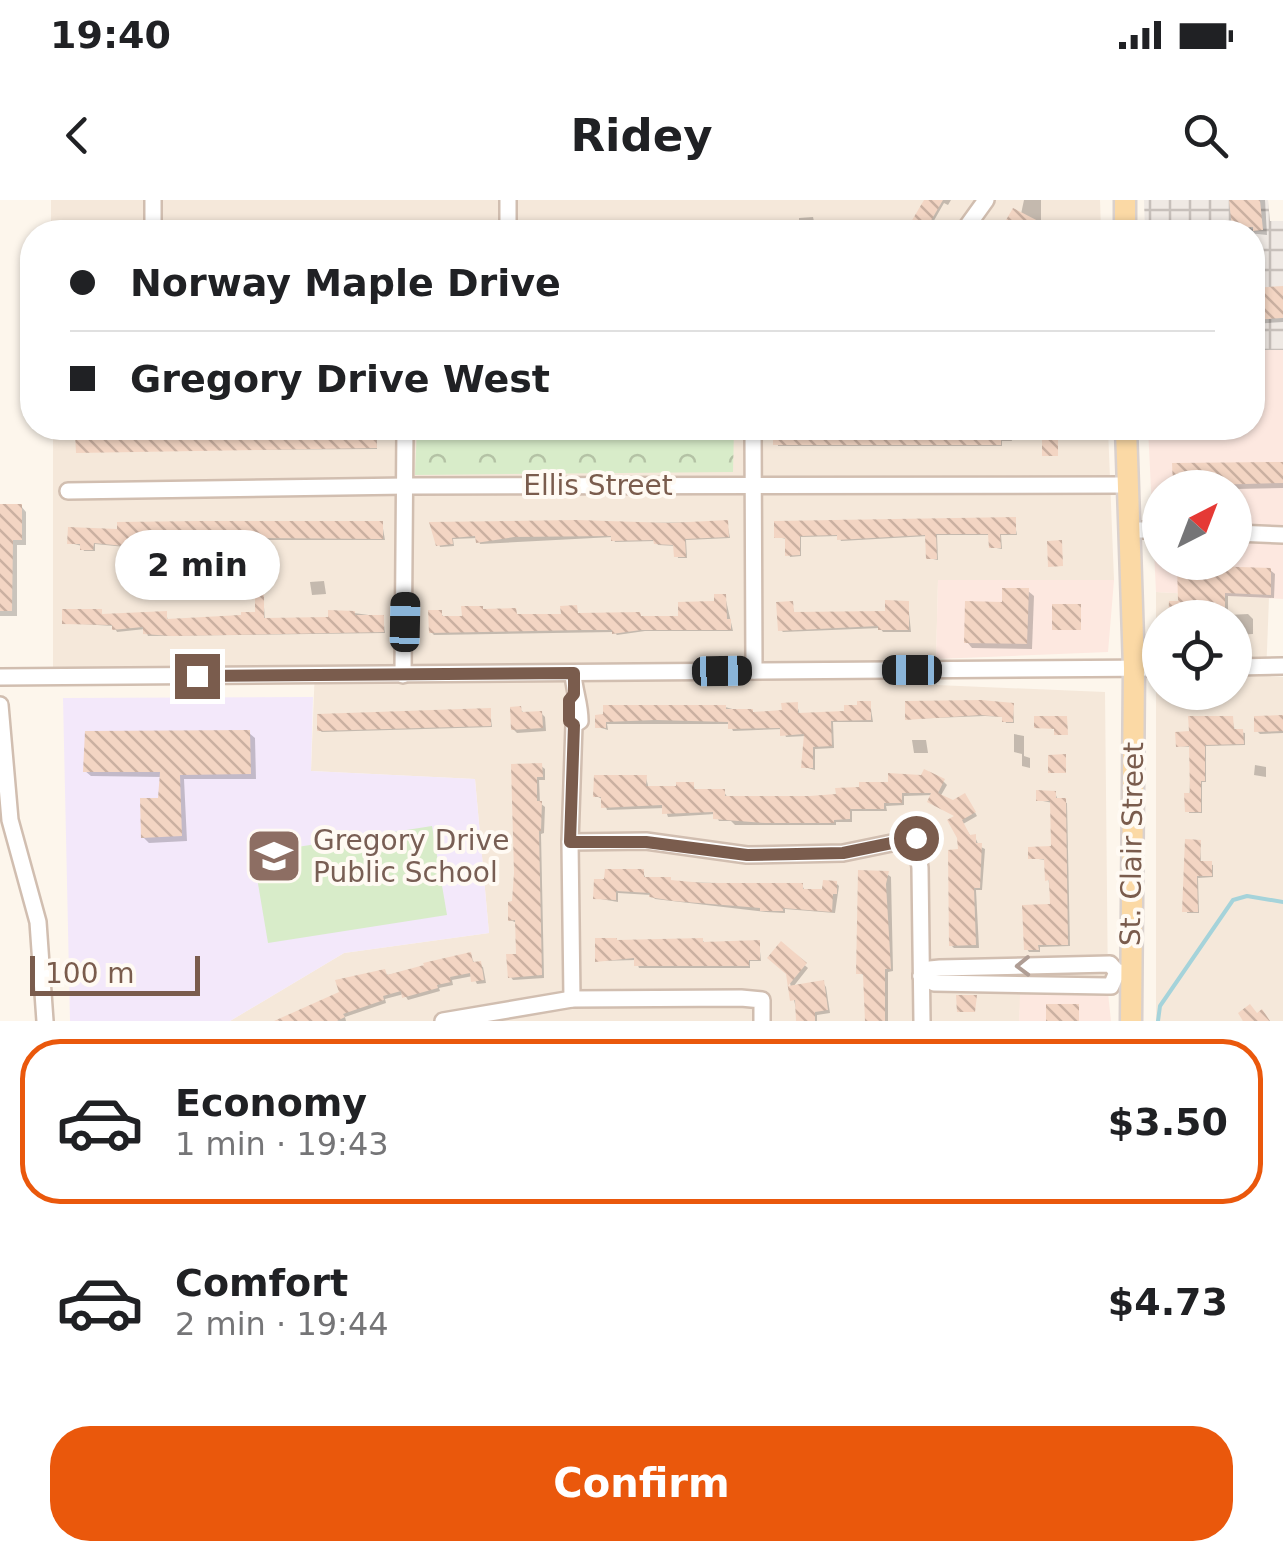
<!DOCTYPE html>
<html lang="en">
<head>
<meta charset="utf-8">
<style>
  :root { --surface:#fff; --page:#f2f2f2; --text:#202124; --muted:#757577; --line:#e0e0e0; --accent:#ea580c }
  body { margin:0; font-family:"DejaVu Sans",sans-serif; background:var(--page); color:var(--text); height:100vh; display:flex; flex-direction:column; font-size:38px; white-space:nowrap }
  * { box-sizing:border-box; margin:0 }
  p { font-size:32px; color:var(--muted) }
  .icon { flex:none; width:55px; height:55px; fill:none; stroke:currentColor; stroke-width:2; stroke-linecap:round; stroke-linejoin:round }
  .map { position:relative; height:821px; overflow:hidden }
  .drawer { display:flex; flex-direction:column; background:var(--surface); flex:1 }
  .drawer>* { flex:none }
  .banner { position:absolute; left:20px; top:20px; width:1245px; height:220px; border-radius:40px; box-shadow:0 2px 8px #0004; display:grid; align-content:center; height:220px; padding:0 50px; background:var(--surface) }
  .needle { width:65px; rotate:42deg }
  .buttons { position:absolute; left:1142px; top:270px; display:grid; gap:20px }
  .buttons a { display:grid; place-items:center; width:110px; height:110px; border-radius:50%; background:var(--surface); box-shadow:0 2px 8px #0004; font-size:50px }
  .scale { position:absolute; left:30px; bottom:25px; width:170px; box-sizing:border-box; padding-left:10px; border:5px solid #7a5c4d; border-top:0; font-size:28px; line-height:35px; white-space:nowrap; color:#7a5c4d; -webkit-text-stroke:8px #fffaf3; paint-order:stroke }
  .end { position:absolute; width:45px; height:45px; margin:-22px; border:12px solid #7a5c4d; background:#fff; box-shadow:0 0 0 5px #fff }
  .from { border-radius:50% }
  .bubble { position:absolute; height:70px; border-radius:35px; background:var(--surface); box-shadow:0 2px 8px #0004; font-size:32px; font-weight:800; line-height:70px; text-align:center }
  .car { position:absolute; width:30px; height:60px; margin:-30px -15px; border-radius:12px; box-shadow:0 0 8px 2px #0007; background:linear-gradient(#222 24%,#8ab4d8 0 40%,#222 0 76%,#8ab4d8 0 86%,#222 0) }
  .banner b { display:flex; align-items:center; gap:35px; height:95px; font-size:38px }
  .banner b+b { border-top:2px solid var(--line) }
  .banner i { width:25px; height:25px; background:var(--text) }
  ul { padding:18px 0 0; list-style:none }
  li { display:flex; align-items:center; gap:30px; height:165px; margin:0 20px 15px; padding:0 30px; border:5px solid transparent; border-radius:40px }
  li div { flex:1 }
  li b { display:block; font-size:38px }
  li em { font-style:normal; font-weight:800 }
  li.current { border-color:var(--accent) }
  li>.icon { width:90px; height:90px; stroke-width:1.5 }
  .button { display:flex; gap:20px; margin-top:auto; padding:20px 50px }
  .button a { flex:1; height:115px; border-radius:40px; background:var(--accent); color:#fff; font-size:40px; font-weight:800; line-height:115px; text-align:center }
  .status { display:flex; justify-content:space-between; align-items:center; height:70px; padding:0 50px; background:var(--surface); direction:ltr }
  .status svg { height:28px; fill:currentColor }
  header { display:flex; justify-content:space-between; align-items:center; height:130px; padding:0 50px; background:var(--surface); font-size:45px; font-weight:800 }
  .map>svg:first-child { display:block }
</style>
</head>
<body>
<div class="status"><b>19:40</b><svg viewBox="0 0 49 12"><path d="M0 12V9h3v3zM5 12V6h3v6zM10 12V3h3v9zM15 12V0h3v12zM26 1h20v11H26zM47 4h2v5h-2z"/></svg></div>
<header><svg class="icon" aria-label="back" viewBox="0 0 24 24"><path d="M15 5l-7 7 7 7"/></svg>Ridey<svg class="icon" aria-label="search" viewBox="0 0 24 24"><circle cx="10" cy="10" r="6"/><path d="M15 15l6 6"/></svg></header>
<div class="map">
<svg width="1283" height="821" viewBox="0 0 1283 821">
  <defs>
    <pattern id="industrial-grid" width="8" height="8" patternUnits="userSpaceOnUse" patternTransform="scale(2.5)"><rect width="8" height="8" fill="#efe9e4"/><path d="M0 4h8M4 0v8" fill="none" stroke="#c7c0bb"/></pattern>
    <pattern id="park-crowns" width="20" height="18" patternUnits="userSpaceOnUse" patternTransform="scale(2.5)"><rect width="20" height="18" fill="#d8ecc9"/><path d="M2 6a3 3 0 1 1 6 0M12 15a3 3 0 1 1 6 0" fill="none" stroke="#b4c2a5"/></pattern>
    <pattern id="building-back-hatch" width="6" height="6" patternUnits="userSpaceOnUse" patternTransform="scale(2.5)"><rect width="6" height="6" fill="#f3d5c3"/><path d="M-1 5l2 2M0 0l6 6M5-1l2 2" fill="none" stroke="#cab0a1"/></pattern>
  </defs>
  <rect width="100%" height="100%" fill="#fdf6ec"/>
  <g fill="#f5e8da" fill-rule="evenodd">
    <path d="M51,0H1100L1101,32H51Z"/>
    <path d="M53,228H1108L1114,380H938L936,459L937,485L1105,492L1108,793L1021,794L1019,821H230L344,753L489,733L475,579L311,571L315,467L53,469Z"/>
    <path d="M1156,392L1269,398L1266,476L1283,477V821H1156ZM1160,418H1235V492H1160Z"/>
  </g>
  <g fill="#fde8e0" fill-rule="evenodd">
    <path d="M1253,150H1283V399L1156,392L1148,228H1252ZM1160,288H1235V362H1160Z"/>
    <path d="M938,380H1114L1108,452L936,459Z"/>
    <path d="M1108,793L1111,821H1019L1020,794Z"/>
  </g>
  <path fill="url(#industrial-grid)" d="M1144,0H1268L1270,21H1283V150H1253L1252,32H1145Z"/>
  <path fill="#f3e8fa" d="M313,497L311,571L475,579L489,733L344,753L230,821H70L63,498Z"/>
  <path fill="#d8ecc9" d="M432,626L447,715L268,743L253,654Z"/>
  <path fill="url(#park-crowns)" d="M417,228H734L733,272L415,275Z"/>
  <g fill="#0003">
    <path d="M932,0H951L948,5L944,3L928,31L916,24Z"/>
    <path d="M1024,0H1041V32H1004L1014,11L1021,14Z"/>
    <path d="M1232,0H1265L1267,35L1239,32L1234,28Z"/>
    <path d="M813,17L816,30L799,28V18Z"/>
    <path d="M1283,89V122L1252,124V90Z"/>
    <path d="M251,228H264V231L294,228L293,237L349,235V228H377V249L79,251L119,230L121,243L251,234Z"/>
    <path d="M776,228H792V232L852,228V232L929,230V228H945V232L1032,228V236L1011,237L1012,241H1002V246H778Z"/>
    <path d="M1283,265V288L1235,289L1175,285Z"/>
    <path d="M0,306H21L26,312V345H17V416H0Z"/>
    <path d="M1014,320L1017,335H1001L1002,349L991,347V335H937L938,360L928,358V336L841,341L839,336L801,337V356L790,357L787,339L777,337Z"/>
    <path d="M727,322L730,338L686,340L687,358H678L676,346L658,345L656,341L615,342L613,337L480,344L478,338L453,339L454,346L440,347L433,325Z"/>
    <path d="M382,323L385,340H244L245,371L237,368L236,341H210L207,337L136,344V348L95,344V351H84L82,346L70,343L120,332Z"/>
    <path d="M1270,370L1275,374L1274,398L1228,396V415L1248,414L1253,419V434L1235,435V418H1171Z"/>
    <path d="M324,381L326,394L312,395L310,382Z"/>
    <path d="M1028,391L1034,396L1032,449L972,448L967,442L1004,405Z"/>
    <path d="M263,394L265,420L331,419L354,413L383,417L385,433L148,436L145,429L117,432L114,426L64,423L101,411L103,416L166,413L168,421L257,414Z"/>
    <path d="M725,396L733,431H645L617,435L614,432L434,435L431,432L441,413L444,418H464L482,408L485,411H515L518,417L563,416L576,408L579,416L681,418Z"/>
    <path d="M908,403L911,432H883L880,428L783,432L781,430L792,404L795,415L888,413Z"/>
    <path d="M870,503L873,522H833L834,548L815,549V570L804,567L806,536L786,537L783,529L733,531L730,524H607L608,530L598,527V517L725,507L755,515L785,513L797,505L800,515L846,514Z"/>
    <path d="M1013,505L1014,523H1006L1004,517L985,516L908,519Z"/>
    <path d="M520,509L525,514L541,513L545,517L546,531L517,533L513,529Z"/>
    <path d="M490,511L492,527L322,532L319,530Z"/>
    <path d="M1283,516V533L1260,534L1257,531Z"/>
    <path d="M1232,518L1235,531L1245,533V545L1206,546V582H1202V613H1189L1191,547L1178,546L1191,534Z"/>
    <path d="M249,533L255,538L256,579H184L187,641L149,643L143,637L161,600L162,577L91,576L85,571Z"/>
    <path d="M1014,534L1024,536V556L1030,558V568L1022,566V554L1014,552Z"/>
    <path d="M912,540H926L928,553H914Z"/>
    <path d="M1255,565L1266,567V577L1254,575Z"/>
    <path d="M514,566H541L545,569V580H539L540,603L545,607L544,633L541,634L544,778L513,780L510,776L518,756L517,723L510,720L515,704Z"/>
    <path d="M646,578L649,589L693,585L696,591L724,592L728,598H811L943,581L947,585L940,597L953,603L968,600L977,616L963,624L971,637H975L979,646L985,649L982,690H976L979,748H954L951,745L961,652L957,617L933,595L904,596V605L886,606L887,611H852V622H836V625H735L731,621H719L715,614L668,617L665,608L607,610L604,600L596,596Z"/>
    <path d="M1055,593L1058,600L1067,603L1070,746L1040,747V752H1029L1027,749L1052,707L1046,660L1031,658L1054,648L1053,603L1038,600Z"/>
    <path d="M1200,642L1201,663L1213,665V677L1198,678L1199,713H1187Z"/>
    <path d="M643,672L646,679L673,682L802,685L805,691L825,692L836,683L839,686L835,713L785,709V713L766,712L655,699L651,695L618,693V702L595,698Z"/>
    <path d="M887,674L891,677L893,771L888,772V821H866V776L859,773Z"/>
    <path d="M702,740L706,744L759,742L761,761H750V768H639L636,760L598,761Z"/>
    <path d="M781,745L808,768L793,787L823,783L826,787L830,813L817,815V821H799Z"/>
    <path d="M470,755L475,764L483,767L486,783L477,784L473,776L452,780L453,785L439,788L440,791L408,800L404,794L385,799L386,803L345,817L346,821H278L384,772L388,775Z"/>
  </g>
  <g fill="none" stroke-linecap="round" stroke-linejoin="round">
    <path stroke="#a5d3da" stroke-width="4" d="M1158,821L1160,806L1233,700L1247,696L1283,702"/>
  </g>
  <g fill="url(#building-back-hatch)">
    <path d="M924,0H943L925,31L911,22Z"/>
    <path d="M1229,0H1260L1263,30L1253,31V27L1232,29Z"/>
    <path d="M1013,8L1042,23L1036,32H999Z"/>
    <path d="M1283,86V118L1252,120V88Z"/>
    <path d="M103,228H120V240H138V236L195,234V237L233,234V232L325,234L376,228L377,248L76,253L75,234L103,233Z"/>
    <path d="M773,228L889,231L1010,228L1011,240H1001V245H773Z"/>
    <rect x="1042" y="233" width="16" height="23"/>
    <path d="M1283,262V283L1173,286L1172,263Z"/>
    <path d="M0,304H22V340H13L12,411H0Z"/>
    <path d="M1016,317V334H1000L1001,348H989L988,334H936L937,359H926L925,335L837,340V335L800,336V355L785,356V338H774V321Z"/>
    <path d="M577,320L670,323L728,320L729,337L685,339L686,357H674L673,345L654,344L653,340L611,341V336L514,337L476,343L475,336L452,338L453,344L436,346L429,322Z"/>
    <path d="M200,321H383V339L243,338L244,369H234L233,340L206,339V335L158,338L159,342H134V347L94,343L93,350H80V344H67L68,327L117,329V322Z"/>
    <path d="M1062,340L1063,366L1048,367L1047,341Z"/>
    <path d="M1177,365L1271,368V395L1225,393V418H1168L1169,401H1178Z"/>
    <path d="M1002,388H1029L1027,444L964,443L965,401L1002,402Z"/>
    <path d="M255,391H264V418L328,417V410L355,411V415H384V432L172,436L143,434V427L112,430V425L62,424V409H102V414L167,411V419L241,415V412H255Z"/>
    <path d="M714,394H726L727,419H731V430H641L612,434V430H582L429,433L428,410H442V416H462L461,406H483V409L516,408L517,414H561L560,406L577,405L578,413L640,412L641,416H678V402L714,401Z"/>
    <path d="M885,400L909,401V430H878V426L778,431L776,402L793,401L794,412L885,411Z"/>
    <rect x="1052" y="404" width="29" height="26"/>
    <path d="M981,500L1014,503L1013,522H1002V517L981,515L905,520V501Z"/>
    <path d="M857,501H871V520L831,521L832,546L813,547V568H801L804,534L780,536V528L728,529V522L655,520L606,522V528H595V515L603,514V505H726V509H753V512L782,510L781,503L798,502V513L844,511V505H857Z"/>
    <path d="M521,506L522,512L542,511L543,528L511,530L510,507Z"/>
    <path d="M491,508V526L317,531V514Z"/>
    <path d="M1283,515V531L1254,532V516Z"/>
    <path d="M1034,516H1067L1068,535H1054V529L1034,528Z"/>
    <path d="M1188,516H1233L1234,529H1243L1244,544L1205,545V581H1201V612H1185L1184,593H1190L1189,546L1176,547L1175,532L1189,531Z"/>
    <path d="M250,530L251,574L180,575L182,636L141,638L140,598H158L160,572H83L85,531Z"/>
    <path d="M1066,554V573H1048V555Z"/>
    <path d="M542,563L543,577H537V601H542L541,631H539L542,775L508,778L506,754H516L515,720L508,721V702L512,701L514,673L511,564Z"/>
    <path d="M924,569L945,579L938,593L953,600L965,593L976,612L962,620L970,635L976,634V643H982L980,688H974L976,745L949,746L948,650L958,649L957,638L947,620L954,616L927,602L931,593H902V603H884V609H850V619L834,620V623H765L713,619V612L662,614V605L601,608V597H593L594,575H647L646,586H676V582H694V589H725V596H810L836,594L835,588L859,587V582H888V573L921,575Z"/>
    <path d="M1036,590L1056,591V598H1066L1068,745H1038L1039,750H1024L1022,705L1050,704L1049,680L1045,681L1044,659H1028V647L1051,646L1050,601H1036Z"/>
    <path d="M1185,639L1201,640L1200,661H1212V676H1197L1198,712H1182Z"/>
    <path d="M605,669H644V677H671V680L703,683H803V689H822L823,680L837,681V694H833L832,712L783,708V711H760V708L674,701L649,697L650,693L616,691V700L593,699L594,679H604Z"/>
    <path d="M858,670L889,671L886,684L891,769H885V821H865L863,774H856Z"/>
    <path d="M595,738H617V740L703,738V742L760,740V760H749V766H634V758L595,762Z"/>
    <path d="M781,741L807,763L788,786L824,780L828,810L815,812V821H796L795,800L790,801L786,774L767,758Z"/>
    <path d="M471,752L473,762L481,761L484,780L471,782L470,773L450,777L451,782L437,785L438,788L402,798L401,791L383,796L384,800L343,814L345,817L337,821H274L339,792L335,780L385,769L387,775L424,765L423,763Z"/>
    <path d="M956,795H977L975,812H957Z"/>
    <rect x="1046" y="804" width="33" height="17"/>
    <path d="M1250,804L1257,813L1262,809L1270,821H1243L1238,813Z"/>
  </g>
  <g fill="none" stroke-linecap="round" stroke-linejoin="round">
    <g stroke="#d1beb0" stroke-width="20">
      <g id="minor">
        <path d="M153,0V32"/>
        <path d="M508,32V0"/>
        <path d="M963,32L986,0"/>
        <path d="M753,228L754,471"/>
        <path d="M68,291L407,286L1127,285"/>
        <path d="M1129,330H1160"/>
        <path d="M1235,333L1283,335"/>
        <path d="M1235,467L1283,466"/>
        <path d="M403,475L405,228"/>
        <path d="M0,477L1160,468"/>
        <path d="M0,505L10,620L38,722L45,821"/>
        <path d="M570,642L646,641L747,655L843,653L916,638L920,668L922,821"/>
        <path d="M921,776L930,769L940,768L1110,764L1117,772L1130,773"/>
        <path d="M921,776L934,783L1107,786H1111L1117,772"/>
        <path d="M572,799L570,642L574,525L580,521C580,503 574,491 573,473"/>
        <path d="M443,821L572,799L741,798L762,800V821"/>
      </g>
    </g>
    <g stroke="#dad1cd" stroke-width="25">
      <g id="major">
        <path d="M1125,0V32"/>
        <path d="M1126,228L1134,468L1131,821"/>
      </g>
    </g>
    <use href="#minor" stroke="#fff" stroke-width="15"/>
    <use href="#major" stroke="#fbd9a5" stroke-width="20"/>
  </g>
  <defs><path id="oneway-chevron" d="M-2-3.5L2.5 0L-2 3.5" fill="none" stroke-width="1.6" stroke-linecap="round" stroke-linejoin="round" transform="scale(2.5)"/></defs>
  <use stroke="#af9d94" href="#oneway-chevron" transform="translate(1023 766) rotate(179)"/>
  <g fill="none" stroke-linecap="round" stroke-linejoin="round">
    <path stroke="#7a5c4d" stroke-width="12" d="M197,476L574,473V494L569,500V521L574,525L570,642H646L747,655L843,653L916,638"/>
  </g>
  <defs>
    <g id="school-square" transform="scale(2.875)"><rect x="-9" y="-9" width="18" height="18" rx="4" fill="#8d6e63" stroke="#fffaf3"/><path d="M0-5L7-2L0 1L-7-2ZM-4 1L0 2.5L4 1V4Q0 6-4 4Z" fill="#fff"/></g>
  </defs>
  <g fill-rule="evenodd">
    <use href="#school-square" x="274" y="656"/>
  </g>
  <g text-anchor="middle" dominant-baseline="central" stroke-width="8" stroke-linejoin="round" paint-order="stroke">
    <g font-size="28" fill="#7a5c4d" stroke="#fffaf3">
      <text x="598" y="285">Ellis Street</text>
      <text transform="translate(1132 644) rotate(-89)">St. Clair Street</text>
    </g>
    <g font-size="28" fill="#785e54" stroke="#fffaf3" text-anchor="start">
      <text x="313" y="640">Gregory Drive<tspan x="313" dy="32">Public School</tspan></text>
    </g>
  </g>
</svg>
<div class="buttons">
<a><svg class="needle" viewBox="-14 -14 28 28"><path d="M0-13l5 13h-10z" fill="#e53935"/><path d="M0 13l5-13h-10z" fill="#757577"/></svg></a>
<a><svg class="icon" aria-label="locate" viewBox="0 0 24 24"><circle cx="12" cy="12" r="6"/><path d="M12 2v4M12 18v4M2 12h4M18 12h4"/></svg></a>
</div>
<div class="scale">100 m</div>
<i class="end from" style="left:916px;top:638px"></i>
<i class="end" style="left:197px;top:476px"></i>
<div class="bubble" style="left:115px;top:330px;width:165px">2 min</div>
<i class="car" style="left:405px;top:422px;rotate:1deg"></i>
<i class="car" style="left:912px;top:470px;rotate:270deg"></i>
<i class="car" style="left:722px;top:471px;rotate:89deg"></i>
<div class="banner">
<b><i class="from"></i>Norway Maple Drive</b>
<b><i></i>Gregory Drive West</b>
</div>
</div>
<section class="drawer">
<ul>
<li class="current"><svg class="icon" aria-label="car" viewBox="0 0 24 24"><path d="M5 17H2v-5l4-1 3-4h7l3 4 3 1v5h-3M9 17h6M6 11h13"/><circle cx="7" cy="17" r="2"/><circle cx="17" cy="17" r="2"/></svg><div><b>Economy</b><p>1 min · 19:43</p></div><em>$3.50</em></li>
<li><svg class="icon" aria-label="car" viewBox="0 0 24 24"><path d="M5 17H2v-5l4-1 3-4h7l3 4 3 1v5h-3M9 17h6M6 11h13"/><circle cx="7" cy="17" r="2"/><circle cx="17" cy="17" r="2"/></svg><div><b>Comfort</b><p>2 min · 19:44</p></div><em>$4.73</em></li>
</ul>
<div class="button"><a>Confirm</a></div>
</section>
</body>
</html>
